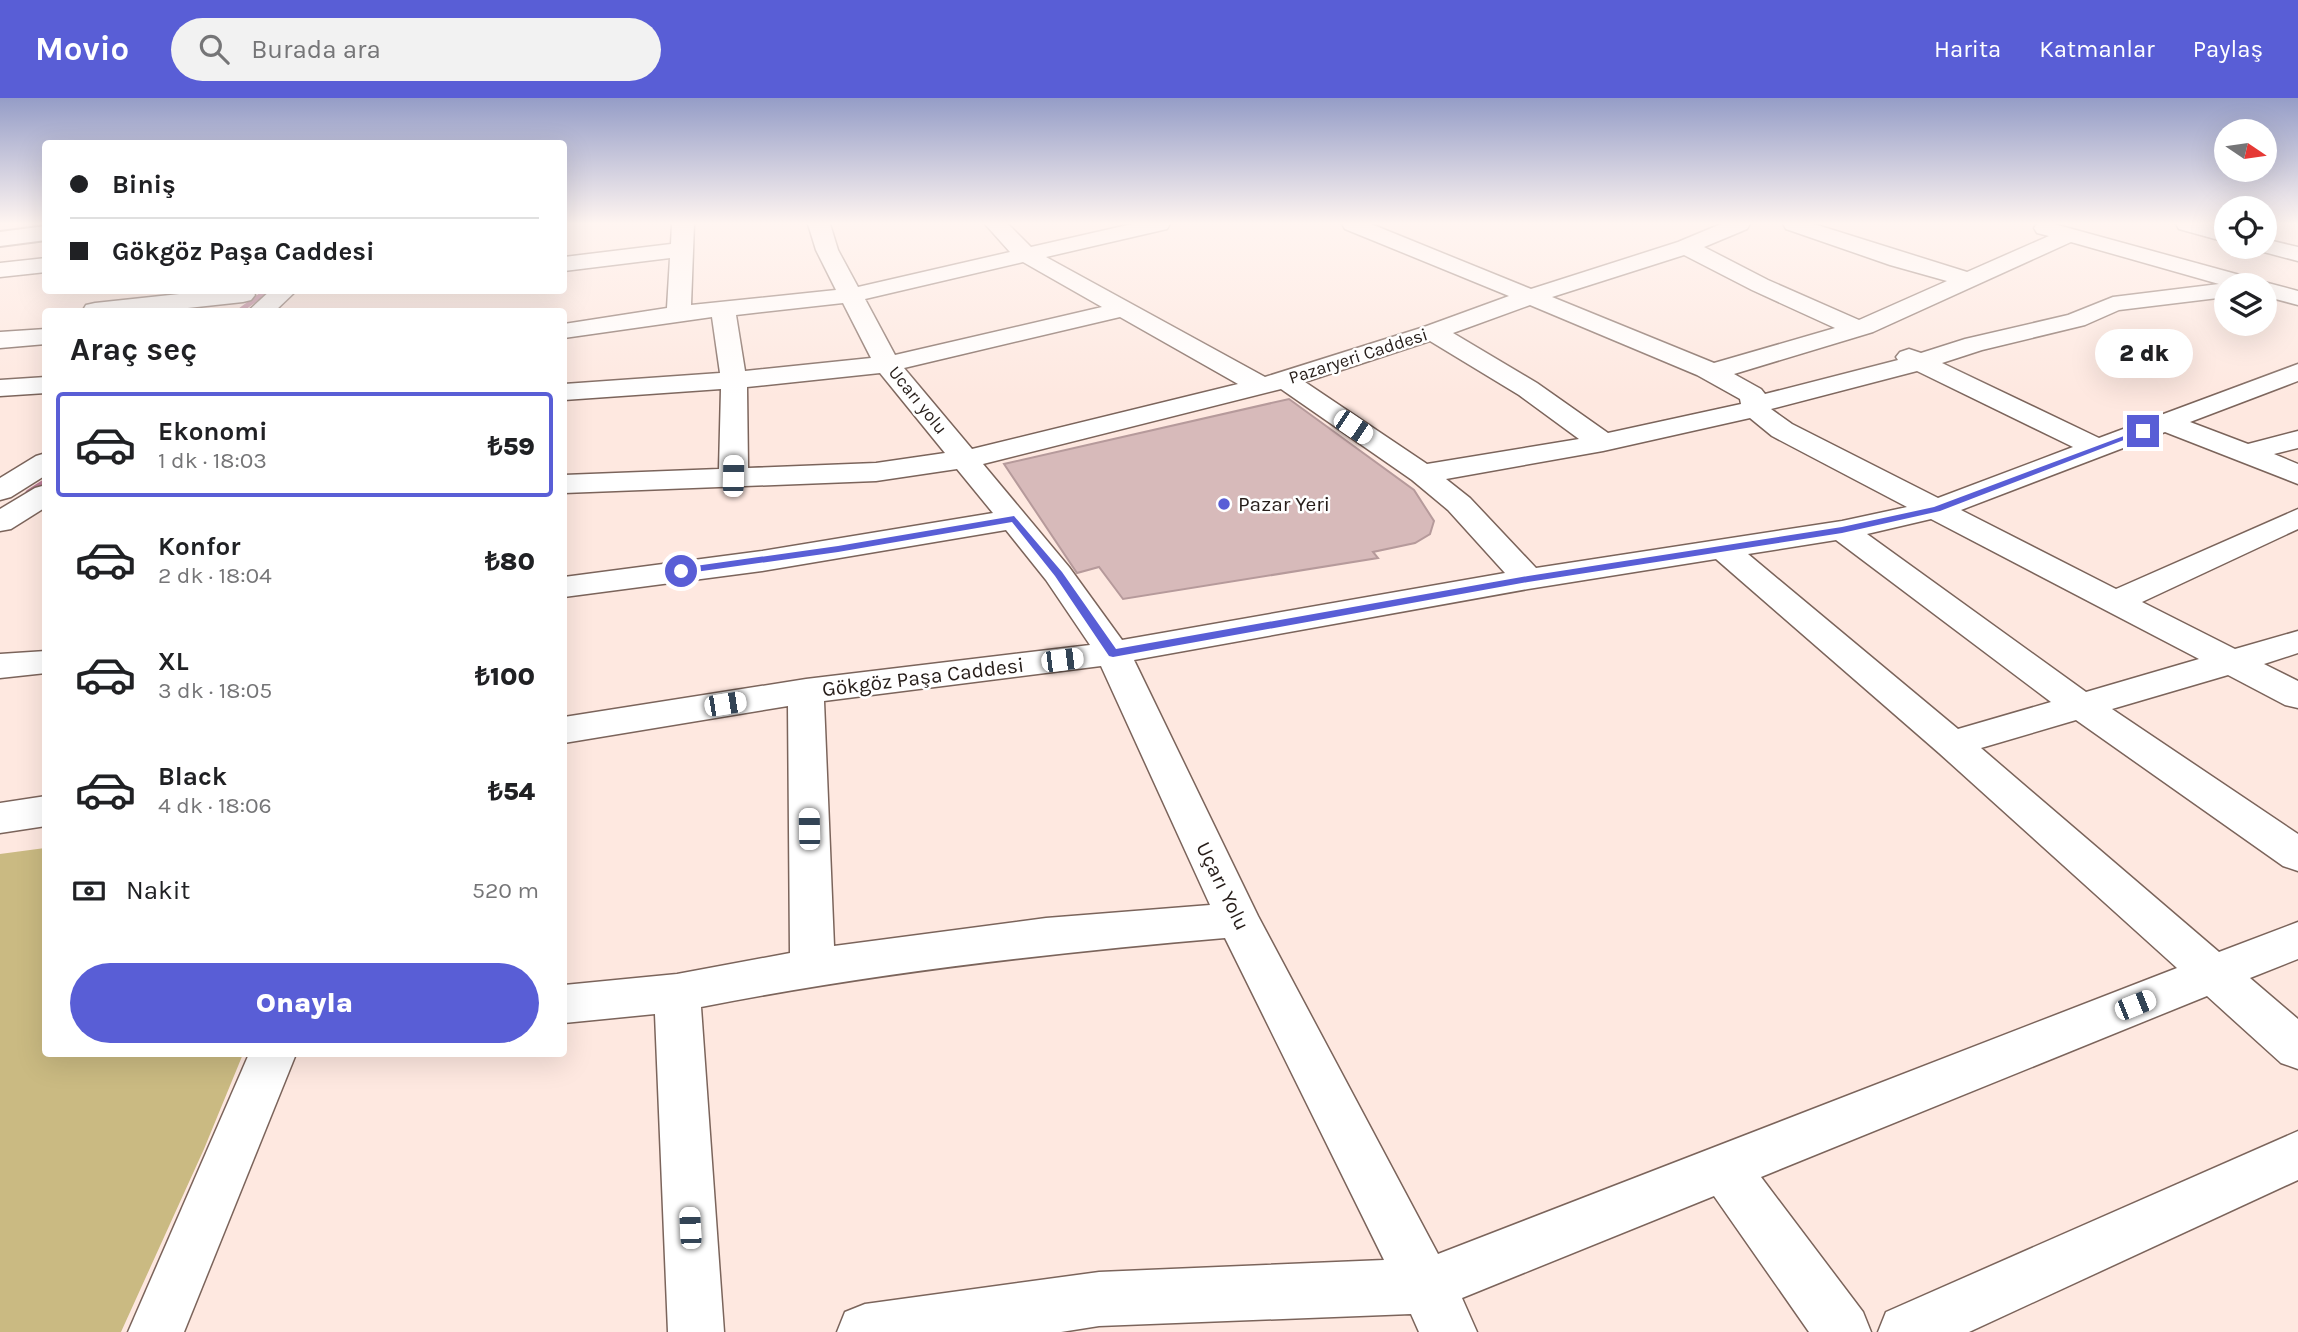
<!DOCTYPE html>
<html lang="tr">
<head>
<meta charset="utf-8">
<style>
  :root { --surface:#fff; --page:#f2f2f2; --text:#202124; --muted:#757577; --line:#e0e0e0; --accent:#595ed6 }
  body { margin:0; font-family:Karla,sans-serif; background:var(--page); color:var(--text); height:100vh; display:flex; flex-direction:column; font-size:26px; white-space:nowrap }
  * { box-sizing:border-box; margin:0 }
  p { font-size:23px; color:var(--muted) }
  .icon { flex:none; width:38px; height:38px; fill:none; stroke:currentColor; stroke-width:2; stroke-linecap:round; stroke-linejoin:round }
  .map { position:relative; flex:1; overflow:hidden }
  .panel { position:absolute; left:42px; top:210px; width:525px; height:749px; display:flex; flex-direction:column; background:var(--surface); border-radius:7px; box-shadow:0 7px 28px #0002 }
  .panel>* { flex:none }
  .guide { position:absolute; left:42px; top:42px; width:525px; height:154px; border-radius:7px; box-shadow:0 7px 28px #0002; display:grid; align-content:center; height:154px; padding:0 28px; background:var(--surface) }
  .needle { width:46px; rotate:103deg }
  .tools { position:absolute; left:2214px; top:21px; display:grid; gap:14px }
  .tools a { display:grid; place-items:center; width:63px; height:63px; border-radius:50%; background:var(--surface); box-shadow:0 7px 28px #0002; font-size:35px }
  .end { position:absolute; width:32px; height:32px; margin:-16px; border:9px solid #595ed6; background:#fff; box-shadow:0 0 0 4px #fff }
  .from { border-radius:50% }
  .bubble { position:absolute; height:49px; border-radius:24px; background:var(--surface); box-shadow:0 7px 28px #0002; font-size:23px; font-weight:800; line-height:49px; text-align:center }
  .car { position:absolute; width:21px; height:42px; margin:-21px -10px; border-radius:9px; box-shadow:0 0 5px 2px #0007; background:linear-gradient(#fff 24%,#345 0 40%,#fff 0 76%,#345 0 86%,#fff 0) }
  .guide b { display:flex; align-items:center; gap:24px; height:66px; font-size:26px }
  .guide b+b { border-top:2px solid var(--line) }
  .guide i { width:18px; height:18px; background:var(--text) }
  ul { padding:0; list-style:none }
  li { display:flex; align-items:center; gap:21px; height:105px; margin:0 14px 10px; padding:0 14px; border:4px solid transparent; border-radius:7px }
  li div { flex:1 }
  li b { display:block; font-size:26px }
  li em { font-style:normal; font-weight:800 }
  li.selected { border-color:var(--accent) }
  li>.icon { width:63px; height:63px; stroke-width:1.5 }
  h2 { padding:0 28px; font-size:32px; line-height:84px }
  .pay { display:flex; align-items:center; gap:18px; height:77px; padding:0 28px; font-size:26px }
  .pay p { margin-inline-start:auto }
  .primary-button { display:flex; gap:14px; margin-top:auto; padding:14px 28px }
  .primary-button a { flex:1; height:80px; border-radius:42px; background:var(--accent); color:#fff; font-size:28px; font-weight:800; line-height:80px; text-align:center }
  header { display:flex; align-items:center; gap:42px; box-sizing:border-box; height:98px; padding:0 35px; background:var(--accent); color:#fff }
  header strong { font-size:33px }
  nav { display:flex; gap:38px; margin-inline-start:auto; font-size:24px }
  .search { width:490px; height:63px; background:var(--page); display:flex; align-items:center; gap:18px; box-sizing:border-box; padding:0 24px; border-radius:38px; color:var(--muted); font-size:26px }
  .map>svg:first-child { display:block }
</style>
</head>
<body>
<header>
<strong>Movio</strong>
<div class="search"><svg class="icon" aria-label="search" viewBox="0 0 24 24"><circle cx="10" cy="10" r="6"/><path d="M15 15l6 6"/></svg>Burada ara</div>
<nav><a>Harita</a><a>Katmanlar</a><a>Paylaş</a></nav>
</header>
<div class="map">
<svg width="2298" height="1234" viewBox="0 0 2298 1234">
  <rect width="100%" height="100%" fill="#fee8e0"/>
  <path fill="#caba82" d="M45,750L46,956H243L204,1051L121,1234H0V756Z"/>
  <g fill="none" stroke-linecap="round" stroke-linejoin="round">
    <path stroke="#b97b95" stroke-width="5" d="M238,214L268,192"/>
    <path stroke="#b97b95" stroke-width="7" d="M29,395L46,384"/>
  </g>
  <path fill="#d7baba" stroke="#b69a9b" stroke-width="2" d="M1289,301L1414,392L1434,423L1430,436L1415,445L1373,454L1378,460L1123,501L1099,469L1077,475L1004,366Z"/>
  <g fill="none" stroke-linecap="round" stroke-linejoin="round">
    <g stroke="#7b645b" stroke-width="3">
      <g id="minor">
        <path d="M672,126H694L691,207L836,192L816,152L808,126H830L838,152L858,189L1010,154L985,126H1008L1031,149L1132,126H1170L1167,131L1046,159L1265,279L1424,229L1509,198L1345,131L1342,126H1371L1531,191L1678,144L1721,126H1750L1747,131L1704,149L1768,182L1859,222L1947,183L1890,167L1786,131L1783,126H1814L1967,174L2049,138L2037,135L2034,130L2037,126H2054L2247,179L2251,184L2248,187H2226V199L2119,212L2085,227L1982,252L1942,265L2099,340L2298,266V283L2190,324L2248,346L2298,333V350L2274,356L2298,366V386L2165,334L1961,412L2116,491L2298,411V431L2142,504L2235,551L2298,533V555L2264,566L2298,583V610L2285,607L2228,577L2112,611L2298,736V773L2283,768L2076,622L1981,650L2219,854L2298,824V861L2250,880L2298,921V971L2281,965L2207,898L1761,1079L1863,1214L1871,1234H1809L1714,1098L1462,1200L1477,1234H1419L1411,1216L1099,1228L1061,1234H837L845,1214L865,1206L1099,1174L1384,1162L1225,840C1049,855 874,875 701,909L724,1234H668L655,916L564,925V887L677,876L790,855L788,608L564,645V619L806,581L1090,547L1046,482L1006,432L762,473L564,499V479L762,453L993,415L957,371L876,383L564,395V377L719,371L721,291L564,302V286L720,275L712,219L564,240V226L667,210L670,160L564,173V159L671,146ZM2071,144L2219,186L2113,199L2068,217L1965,241L1921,255L1909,251L1900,254L1896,259L1898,262L1765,296L1761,291L1734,276L1873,234ZM1684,157L1752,192L1835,230L1714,265L1552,199ZM1023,164L1102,209L895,257L865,201ZM843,205L871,260L745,273L736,217ZM1530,207L1697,277L1740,301L1741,306L1608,335L1537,285L1453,235ZM1120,219L1238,286L972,351L904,270ZM1430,243L1519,297L1579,341L1427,366L1305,284ZM1917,273L2073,349L1938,400L1792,326L1771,311ZM880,275L945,355L876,365L748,370L747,289ZM1281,291L1412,382L1448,412L1505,475L1122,542L1069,469L983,366ZM1750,320L1772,338L1907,409L1842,423L1536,470L1470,400L1446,381L1603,353ZM1931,421L2199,561L2086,594L1867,436ZM1836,442L2051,604L1958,631L1748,456ZM1716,461L1939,655L2177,870L1438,1156L1258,818L1134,562L1528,491ZM1101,568L1210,807L1046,820L834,848L824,603Z"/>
        <path d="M2176,126H2210L2226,130V144L2179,131Z"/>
        <path d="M2264,141L2298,149V163L2256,152L2254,149H2264Z"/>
        <path d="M46,160V174L0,179V165Z"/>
        <path d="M2264,184L2298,193V207L2264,198V187H2255Z"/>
        <path d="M217,192H252L255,197L251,202L243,204L151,214L83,212L86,207L95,205Z"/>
        <path d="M271,192H297L274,214H247Z"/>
        <path d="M46,231V246L0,250V234Z"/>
        <path d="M46,279V295L0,298V282Z"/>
        <path d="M46,355V377L11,399L0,402V380L36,358Z"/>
        <path d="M46,387V409L11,431L0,433V411L35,390Z"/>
        <path d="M46,553V575L0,580V556Z"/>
        <path d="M46,698V728L0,735V705Z"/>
        <path d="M249,956H296L184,1234H128Z"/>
        <path d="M2298,1033V1082L1969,1234H1878L1886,1214Z"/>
      </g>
    </g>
    <g stroke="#7b645b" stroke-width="4">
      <path id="major" d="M46,128V142L0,148V134Z"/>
    </g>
    <use href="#minor" fill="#fff" fill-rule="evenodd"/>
    <use href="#major" fill="#fff" fill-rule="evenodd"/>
  </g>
  <linearGradient id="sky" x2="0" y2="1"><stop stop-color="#959dc7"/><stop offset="0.42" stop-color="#fff5f1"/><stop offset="1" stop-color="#fff5f1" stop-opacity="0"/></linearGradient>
  <rect width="2298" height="299" fill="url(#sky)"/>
  <path fill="#595ed6" d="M2140,332L2147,333L1940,413L1842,435L1528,484L1113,559L1109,558L1055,478L1012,424L838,454L681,476L676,473L681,470L838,448L1014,418L1062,474L1116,551L1528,478L1842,429L1934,409Z"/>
  <circle fill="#595ed6" stroke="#fff" stroke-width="2.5" cx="1224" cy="406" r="7"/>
  <g text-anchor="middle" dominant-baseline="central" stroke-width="5" stroke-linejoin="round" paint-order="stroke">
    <g font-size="18" fill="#261d19" stroke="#fff">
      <text transform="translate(1358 258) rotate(-18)">Pazaryeri Caddesi</text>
      <text transform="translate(918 302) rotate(51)">Ucarı yolu</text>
    </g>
    <g font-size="21" fill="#261d19" stroke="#fff" text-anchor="start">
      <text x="1238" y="406">Pazar Yeri</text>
    </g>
    <g font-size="21" fill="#261d19" stroke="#fff">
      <text transform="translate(923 579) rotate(-7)">Gökgöz Paşa Caddesi</text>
      <text transform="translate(1223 788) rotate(64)">Uçarı Yolu</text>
    </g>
  </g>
</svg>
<div class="tools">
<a><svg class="needle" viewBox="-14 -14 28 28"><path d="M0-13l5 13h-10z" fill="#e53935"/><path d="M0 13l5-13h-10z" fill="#757577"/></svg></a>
<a><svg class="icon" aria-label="locate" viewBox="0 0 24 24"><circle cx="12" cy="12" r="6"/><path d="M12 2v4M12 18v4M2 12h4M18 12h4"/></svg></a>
<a><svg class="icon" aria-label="layers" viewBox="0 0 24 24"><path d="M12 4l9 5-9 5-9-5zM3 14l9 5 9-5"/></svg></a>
</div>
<i class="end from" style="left:681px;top:473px"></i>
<i class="end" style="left:2143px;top:333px"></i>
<div class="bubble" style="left:2095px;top:231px;width:98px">2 dk</div>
<i class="car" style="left:1353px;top:329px;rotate:124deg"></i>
<i class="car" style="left:733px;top:378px;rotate:1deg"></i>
<i class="car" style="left:1062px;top:562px;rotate:83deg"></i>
<i class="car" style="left:725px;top:606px;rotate:81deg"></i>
<i class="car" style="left:809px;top:731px;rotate:359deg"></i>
<i class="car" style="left:2135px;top:907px;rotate:68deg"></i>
<i class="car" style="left:690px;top:1130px;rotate:357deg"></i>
<div class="guide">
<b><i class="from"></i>Biniş</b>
<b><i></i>Gökgöz Paşa Caddesi</b>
</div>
<section class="panel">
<h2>Araç seç</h2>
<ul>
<li class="selected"><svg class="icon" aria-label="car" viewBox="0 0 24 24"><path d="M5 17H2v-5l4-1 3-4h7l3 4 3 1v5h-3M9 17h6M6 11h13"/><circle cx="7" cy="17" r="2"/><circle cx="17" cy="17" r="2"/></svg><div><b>Ekonomi</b><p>1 dk · 18:03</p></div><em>₺59</em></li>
<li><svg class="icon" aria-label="car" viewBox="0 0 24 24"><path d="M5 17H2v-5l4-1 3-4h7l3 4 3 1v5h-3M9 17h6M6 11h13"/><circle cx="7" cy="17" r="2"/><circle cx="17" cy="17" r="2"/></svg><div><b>Konfor</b><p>2 dk · 18:04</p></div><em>₺80</em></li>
<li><svg class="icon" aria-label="car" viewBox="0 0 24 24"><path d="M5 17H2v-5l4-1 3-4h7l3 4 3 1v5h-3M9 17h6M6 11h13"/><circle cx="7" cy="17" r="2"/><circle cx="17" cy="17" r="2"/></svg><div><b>XL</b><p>3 dk · 18:05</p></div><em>₺100</em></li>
<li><svg class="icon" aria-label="car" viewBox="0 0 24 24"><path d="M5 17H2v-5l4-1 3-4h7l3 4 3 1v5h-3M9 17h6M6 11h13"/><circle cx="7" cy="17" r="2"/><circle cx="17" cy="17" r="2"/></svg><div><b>Black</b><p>4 dk · 18:06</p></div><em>₺54</em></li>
</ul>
<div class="pay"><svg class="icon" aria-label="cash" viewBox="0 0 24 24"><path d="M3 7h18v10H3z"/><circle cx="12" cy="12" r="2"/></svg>Nakit<p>520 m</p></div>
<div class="primary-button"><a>Onayla</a></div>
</section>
</div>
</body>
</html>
